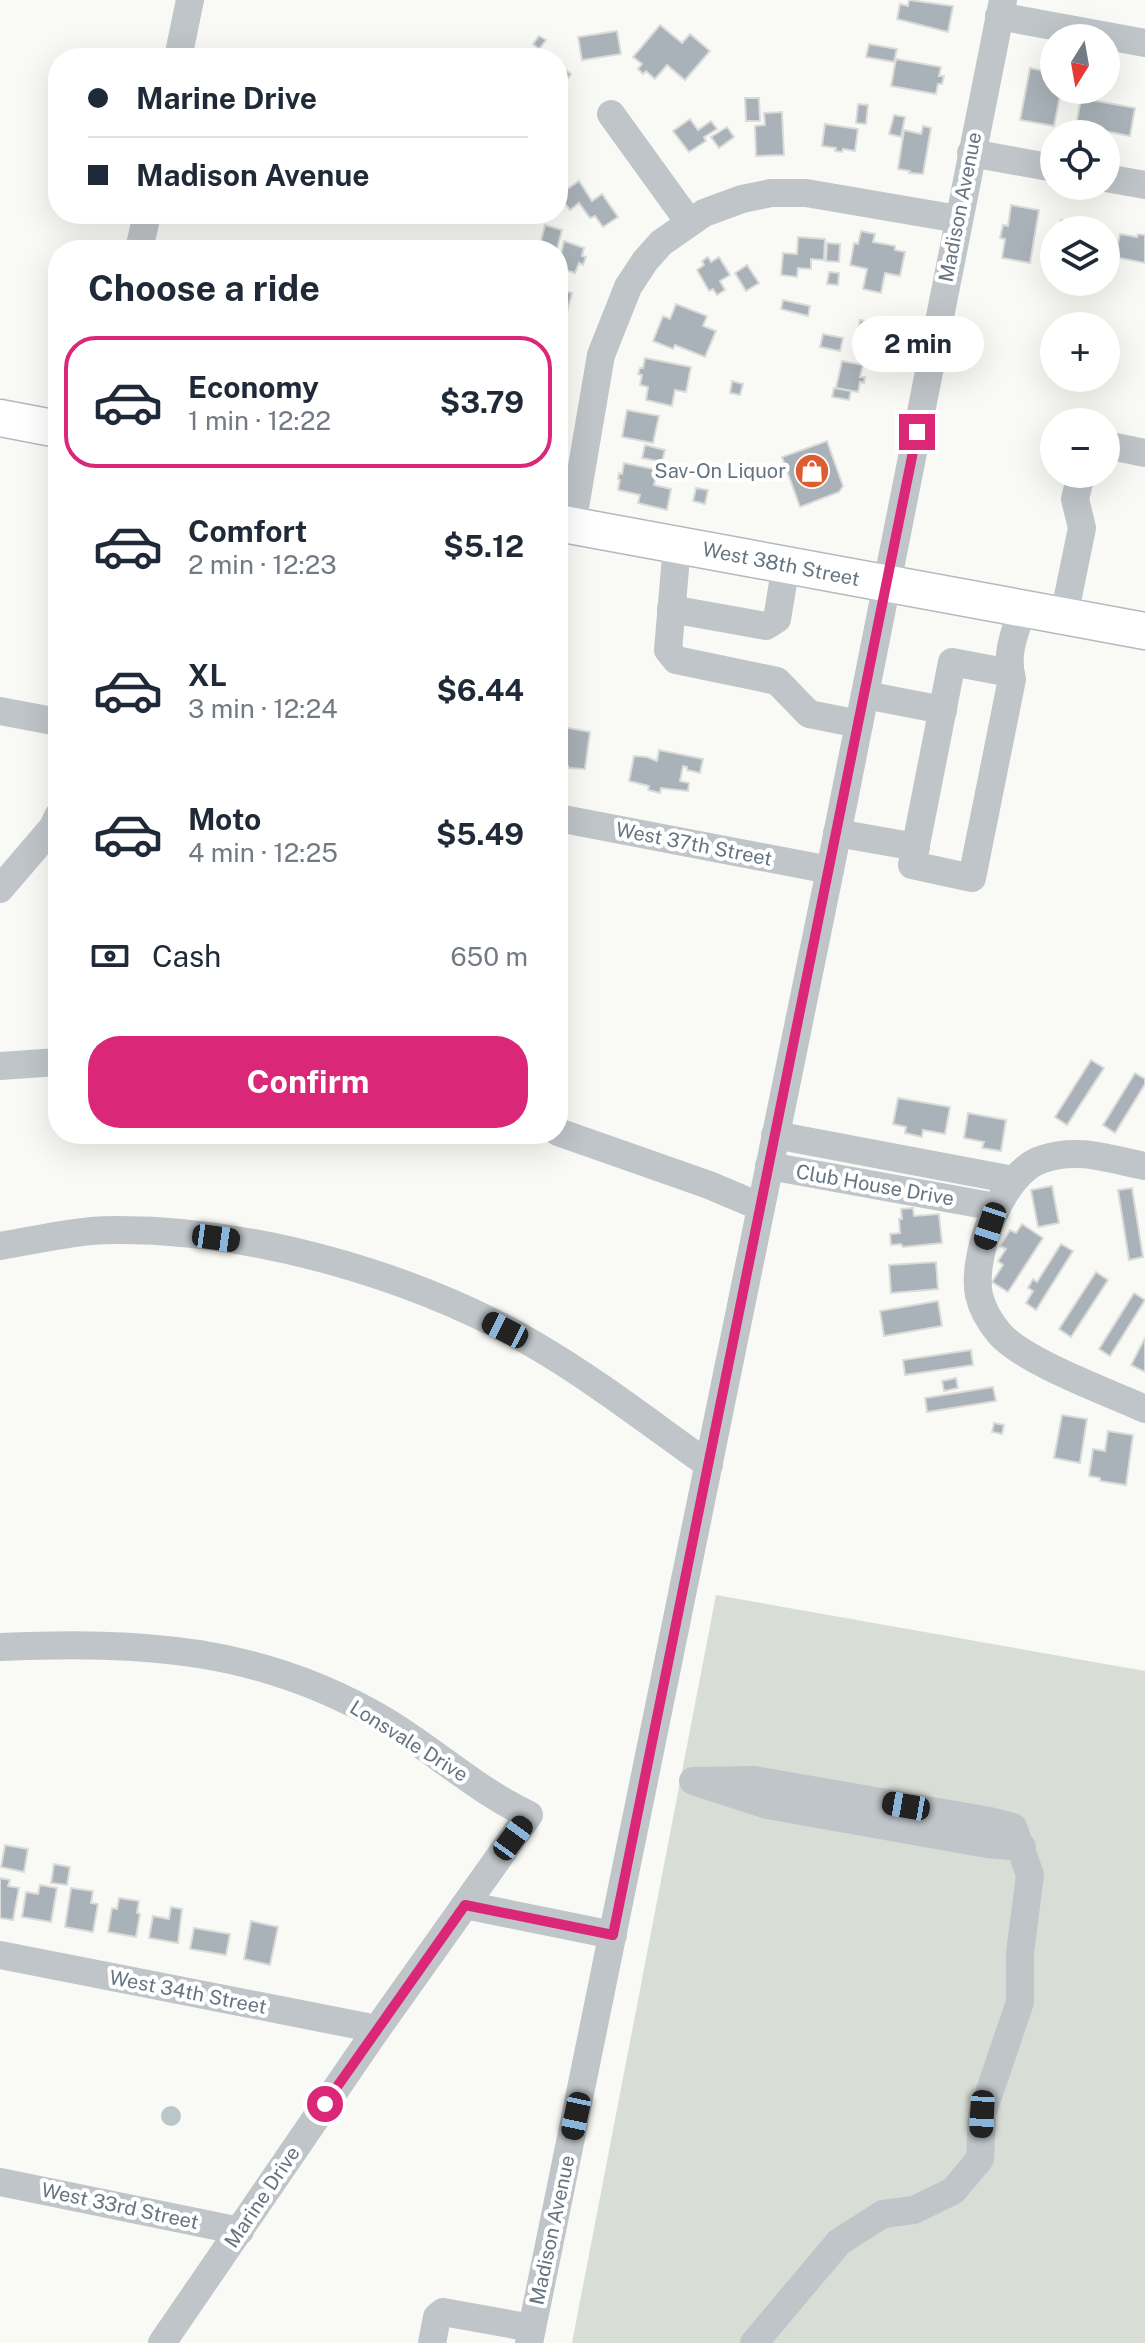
<!DOCTYPE html>
<html lang="en">
<head>
<meta charset="utf-8">
<style>
  :root { --surface:#fff; --page:#f2f2f3; --text:#1f2937; --muted:#747a83; --line:#e0e1e3; --accent:#db2777 }
  body { margin:0; font-family:"Public Sans",sans-serif; background:var(--page); color:var(--text); height:100vh; display:flex; flex-direction:column; font-size:30px; white-space:nowrap }
  * { box-sizing:border-box; margin:0 }
  p { font-size:26px; color:var(--muted) }
  .icon { flex:none; width:44px; height:44px; fill:none; stroke:currentColor; stroke-width:2; stroke-linecap:round; stroke-linejoin:round }
  .map { position:relative; flex:1; overflow:hidden }
  .details { position:absolute; left:48px; top:240px; width:520px; height:904px; display:flex; flex-direction:column; background:var(--surface); border-radius:32px; box-shadow:0 8px 32px #0002 }
  .details>* { flex:none }
  .guide { position:absolute; left:48px; top:48px; width:520px; height:176px; border-radius:32px; box-shadow:0 8px 32px #0002; display:grid; align-content:center; height:176px; padding:0 40px; background:var(--surface) }
  .needle { width:52px; rotate:191deg }
  .tools { position:absolute; left:1040px; top:24px; display:grid; gap:16px }
  .tools a { display:grid; place-items:center; width:80px; height:80px; border-radius:50%; background:var(--surface); box-shadow:0 8px 32px #0002; font-size:40px }
  .end { position:absolute; width:36px; height:36px; margin:-18px; border:10px solid #db2777; background:#fff; box-shadow:0 0 0 4px #fff }
  .from { border-radius:50% }
  .bubble { position:absolute; height:56px; border-radius:28px; background:var(--surface); box-shadow:0 8px 32px #0002; font-size:26px; font-weight:700; line-height:56px; text-align:center }
  .car { position:absolute; width:24px; height:48px; margin:-24px -12px; border-radius:10px; box-shadow:0 0 6px 2px #0007; background:linear-gradient(#222 24%,#8ab4d8 0 40%,#222 0 76%,#8ab4d8 0 86%,#222 0) }
  .guide b { display:flex; align-items:center; gap:28px; height:76px; font-size:30px }
  .guide b+b { border-top:2px solid var(--line) }
  .guide i { width:20px; height:20px; background:var(--text) }
  ul { padding:0; list-style:none }
  li { display:flex; align-items:center; gap:24px; height:132px; margin:0 16px 12px; padding:0 24px; border:4px solid transparent; border-radius:32px }
  li div { flex:1 }
  li b { display:block; font-size:30px }
  li em { font-style:normal; font-weight:700 }
  li.on { border-color:var(--accent) }
  li>.icon { width:72px; height:72px; stroke-width:1.5 }
  h2 { padding:0 40px; font-size:36px; line-height:96px }
  .pay { display:flex; align-items:center; gap:20px; height:88px; padding:0 40px; font-size:30px }
  .pay p { margin-inline-start:auto }
  .button { display:flex; gap:16px; margin-top:auto; padding:16px 40px }
  .button a { flex:1; height:92px; border-radius:32px; background:var(--accent); color:#fff; font-size:32px; font-weight:700; line-height:92px; text-align:center }
  .map>svg:first-child { display:block }
</style>
</head>
<body>
<div class="map">
<svg width="1145" height="2343" viewBox="0 0 1145 2343">
  <rect width="100%" height="100%" fill="#f9f9f6"/>
  <path fill="#d8ded6" d="M716,1595L1145,1671V2343H572Z"/>
  <circle fill="#bbc6cb" cx="171" cy="2116" r="10"/>
  <g fill="#a9b2b8" stroke="#dbdbd9" stroke-width="2">
    <path d="M909,0L953,6L948,32L897,19L900,4L908,6Z"/>
    <path d="M660,25L682,43L690,34L710,51L685,80L667,65L655,79L646,71L643,74L638,69L642,64L633,57Z"/>
    <path d="M617,31L621,54L582,60L578,37Z"/>
    <path d="M539,36L546,40L539,49L533,44Z"/>
    <path d="M869,44L897,49L894,62L866,57Z"/>
    <path d="M896,59L941,67L939,76H944L942,84H938L936,94L891,86Z"/>
    <path d="M558,64L571,74L558,92Z"/>
    <path d="M1030,68L1054,73V90H1061L1054,126L1020,120Z"/>
    <path d="M745,98H759L760,121H746Z"/>
    <path d="M1081,98L1135,108L1130,136L1099,130L1100,126L1077,121Z"/>
    <path d="M858,104L868,105L866,124L856,123Z"/>
    <path d="M782,112L784,155L756,156L755,126L765,125L764,113Z"/>
    <path d="M894,115L905,117L901,137L889,134Z"/>
    <path d="M690,119L698,130L711,121L717,129L704,137L706,141L689,152L673,131Z"/>
    <path d="M825,124L858,129L855,151L843,149L842,152L835,151L836,148L822,146Z"/>
    <path d="M923,126L931,128L923,174L909,173L910,171L898,169L904,130L921,134Z"/>
    <path d="M727,127L734,137L719,148L711,137Z"/>
    <path d="M579,181L592,201L602,194L618,217L603,227L595,216L590,218L579,203L570,210L559,195Z"/>
    <path d="M1011,205L1039,210L1030,263L1002,258L1005,239L1000,238L1003,225L1008,226Z"/>
    <path d="M1061,220L1081,223V230H1059Z"/>
    <path d="M545,225L562,230L557,249L540,245Z"/>
    <path d="M861,231L875,234L873,242L895,246V250L905,252L900,276L885,273L881,293L863,289L867,269L850,265L854,243L858,244Z"/>
    <path d="M1120,234L1137,237L1138,234L1145,235V263L1115,257Z"/>
    <path d="M798,237L825,239L824,260L811,259V269L798,268L797,277L781,275L783,253L797,254Z"/>
    <path d="M564,241L584,248L582,256L586,257L583,265L579,263L575,273L558,268Z"/>
    <path d="M827,243L840,244L839,262L826,261Z"/>
    <path d="M708,257L711,262L719,257L730,275L720,281L725,290L717,295L713,289L709,291L697,270L704,265L702,261Z"/>
    <path d="M747,265L759,283L746,291L735,273Z"/>
    <path d="M829,272L839,273L838,285L827,284Z"/>
    <path d="M558,289L572,293L565,320L558,318Z"/>
    <path d="M783,300L810,306L808,316L781,309Z"/>
    <path d="M676,304L707,316L703,326L716,331L705,357L675,345L673,349L653,341L663,316L670,319Z"/>
    <path d="M860,320L890,326L884,353L864,348L867,337L857,335Z"/>
    <path d="M823,334L843,338L840,351L820,347Z"/>
    <path d="M645,358L691,367L686,392L675,390L672,406L646,400L648,387L640,385L642,375L638,374L640,368H643Z"/>
    <path d="M842,361L863,365L860,377H865L864,383L860,382L858,392L836,388Z"/>
    <path d="M732,381L743,384L740,395L730,393Z"/>
    <path d="M834,388L851,391L849,400L832,397Z"/>
    <path d="M627,410L659,416L653,443L622,437Z"/>
    <path d="M827,441L843,486L839,492L800,507L782,457Z"/>
    <path d="M645,445L665,450L662,462L642,458Z"/>
    <path d="M624,463L658,470L654,485L671,489L667,510L638,503L640,495L618,490L620,480L618,479L619,473L622,474Z"/>
    <path d="M696,488L708,490L705,504L693,501Z"/>
    <path d="M558,726L590,732L585,769L568,768V766L558,764Z"/>
    <path d="M659,750L703,759L700,773L687,770V767L683,766L680,781L689,783L688,791L661,788L660,793L648,790L649,786L629,781L634,756L647,757L657,761Z"/>
    <path d="M1091,1060L1104,1068L1067,1125L1055,1117Z"/>
    <path d="M1135,1073L1145,1079V1084L1115,1133L1103,1125Z"/>
    <path d="M898,1098L950,1107L945,1134L923,1130L922,1137L905,1133L906,1127L893,1124Z"/>
    <path d="M968,1113L1006,1120L1001,1151L982,1148L984,1142L964,1138Z"/>
    <path d="M1052,1186L1059,1223L1038,1227L1031,1190Z"/>
    <path d="M1132,1188L1143,1257L1129,1260L1118,1190Z"/>
    <path d="M913,1208L914,1216L939,1214L942,1243L903,1247L901,1244L891,1245L890,1234L900,1233L899,1219H902L901,1209Z"/>
    <path d="M1022,1224L1043,1238L1008,1292L992,1282L1003,1265L998,1261L1006,1249L1000,1246L1010,1230L1016,1233Z"/>
    <path d="M1061,1244L1073,1251L1036,1310L1026,1303L1033,1291L1028,1288L1033,1279L1037,1282Z"/>
    <path d="M936,1262L938,1289L891,1293L889,1265Z"/>
    <path d="M1096,1272L1108,1280L1071,1337L1059,1329Z"/>
    <path d="M1134,1293L1145,1300L1110,1356L1099,1349Z"/>
    <path d="M938,1301L942,1326L884,1336L880,1311Z"/>
    <path d="M1145,1338V1372L1131,1365Z"/>
    <path d="M971,1350L973,1365L905,1375L903,1360Z"/>
    <path d="M956,1378L958,1388L944,1391L942,1381Z"/>
    <path d="M993,1387L996,1401L927,1412L925,1398Z"/>
    <path d="M1062,1415L1087,1419L1080,1463L1054,1458Z"/>
    <path d="M994,1423L1004,1425L1002,1434L992,1432Z"/>
    <path d="M1108,1431L1133,1435L1126,1485L1100,1481V1478L1089,1476L1093,1449L1105,1451Z"/>
    <path d="M5,1845L28,1849L24,1872L1,1867Z"/>
    <path d="M54,1864L70,1867L67,1885L51,1883Z"/>
    <path d="M0,1878L10,1880L8,1886L19,1888L13,1920L0,1918Z"/>
    <path d="M40,1885L57,1888L51,1922L22,1917L26,1892L38,1894Z"/>
    <path d="M71,1888L93,1891L91,1903L98,1904L93,1932L65,1927Z"/>
    <path d="M119,1898L139,1901L137,1913L140,1914L136,1937L108,1932L112,1908L117,1909Z"/>
    <path d="M171,1907L182,1909L178,1943L149,1938L153,1916L169,1919Z"/>
    <path d="M251,1921L278,1927L270,1965L244,1959Z"/>
    <path d="M194,1928L230,1934L226,1955L190,1949Z"/>
  </g>
  <g fill="none" stroke-linecap="round" stroke-linejoin="round">
    <g stroke="#b4b9bd" stroke-width="39">
      <g id="major">
        <path d="M0,418L58,429"/>
        <path d="M558,523L1145,631"/>
      </g>
    </g>
    <g stroke="#c0c5c9" stroke-width="28">
      <path d="M999,16L1145,43"/>
      <path d="M178,58L190,0"/>
      <path d="M611,114L689,222"/>
      <path d="M971,153L1054,168"/>
      <path d="M1106,178L1145,185"/>
      <path d="M139,250L147,214"/>
      <path d="M1106,445L1145,453"/>
      <path d="M572,525L601,355L628,287L645,261L661,243L704,213L742,199L771,193H806L958,219"/>
      <path d="M677,545L668,650L676,660L777,681L809,714L859,724"/>
      <path d="M671,609L766,626L777,619L786,565"/>
      <path d="M1064,616L1082,528L1075,499L1081,474"/>
      <path d="M1010,673L952,662L912,865L972,878L1012,679C1005,653 1015,634 1022,609"/>
      <path d="M865,695L943,710"/>
      <path d="M0,711L58,722"/>
      <path d="M558,818L830,870"/>
      <path d="M837,833L916,847"/>
      <path d="M0,889L53,827L58,816"/>
      <path d="M0,1066L58,1062"/>
      <path d="M558,1132L709,1185L761,1207"/>
      <path d="M775,1135L1013,1180"/>
      <path d="M769,1166L996,1207"/>
      <path d="M1145,1166C1109,1159 1078,1147 1043,1159C1002,1171 971,1256 979,1295C982,1309 990,1322 999,1333C1022,1361 1110,1393 1145,1409"/>
      <path d="M0,1246C37,1240 76,1230 114,1230C252,1229 414,1275 533,1344C595,1380 651,1424 709,1465"/>
      <path d="M0,1647C141,1641 262,1647 387,1722C436,1752 478,1791 529,1815L377,2029L162,2343"/>
      <path d="M465,1905L613,1935"/>
      <path d="M0,1955L377,2029"/>
      <path d="M0,2182L240,2231"/>
      <path d="M432,2343L437,2317L443,2312L532,2328"/>
      <path d="M529,2343L830,870L1003,0"/>
      <path d="M754,2343L839,2242L883,2214L914,2210L953,2191L980,2159L982,2114L1020,2002V1953L1030,1875L1013,1827L990,1821L754,1780L693,1781L767,1805L987,1844L1022,1847"/>
    </g>
    <use href="#major" stroke="#fff" stroke-width="36"/>
  </g>
  <g fill="none" stroke-linecap="round" stroke-linejoin="round">
    <path stroke="#db2777" stroke-width="10" d="M325,2104L465,1905L613,1935L917,432"/>
  </g>
  <defs>
    <g id="shop-disc" transform="scale(1.8)"><circle r="9.5" fill="#df5b30" stroke="#fff"/><path d="M-5-2.5h2.3a2.7 3.5 0 0 1 5.4 0H5L5.5 6h-11ZM-1.5-2.5h3a1.5 2.3 0 0 0-3 0Z" fill="#fff"/></g>
  </defs>
  <g fill-rule="evenodd">
    <use href="#shop-disc" x="812" y="471"/>
  </g>
  <g text-anchor="middle" dominant-baseline="central" stroke-width="8" stroke-linejoin="round" paint-order="stroke">
    <g font-size="20" fill="#657481" stroke="#fff">
      <text transform="translate(960 207) rotate(-79)">Madison Avenue</text>
      <text transform="translate(781 564) rotate(11)">West 38th Street</text>
      <text transform="translate(694 844) rotate(11)">West 37th Street</text>
      <text transform="translate(875 1185) rotate(10)">Club House Drive</text>
      <text transform="translate(409 1741) rotate(32)">Lonsvale Drive</text>
      <text transform="translate(188 1992) rotate(11)">West 34th Street</text>
      <text transform="translate(262 2197) rotate(-56)">Marine Drive</text>
      <text transform="translate(120 2206) rotate(12)">West 33rd Street</text>
      <text transform="translate(552 2230) rotate(-78)">Madison Avenue</text>
    </g>
    <g font-size="20" fill="#657481" stroke="#fff" text-anchor="end">
      <text x="786" y="471">Sav-On Liquor</text>
    </g>
  </g>
</svg>
<div class="tools">
<a><svg class="needle" viewBox="-14 -14 28 28"><path d="M0-13l5 13h-10z" fill="#e53935"/><path d="M0 13l5-13h-10z" fill="#747a83"/></svg></a>
<a><svg class="icon" aria-label="locate" viewBox="0 0 24 24"><circle cx="12" cy="12" r="6"/><path d="M12 2v4M12 18v4M2 12h4M18 12h4"/></svg></a>
<a><svg class="icon" aria-label="layers" viewBox="0 0 24 24"><path d="M12 4l9 5-9 5-9-5zM3 14l9 5 9-5"/></svg></a>
<a>+</a>
<a>−</a>
</div>
<i class="end from" style="left:325px;top:2104px"></i>
<i class="end" style="left:917px;top:432px"></i>
<div class="bubble" style="left:852px;top:316px;width:132px">2 min</div>
<i class="car" style="left:990px;top:1226px;rotate:198deg"></i>
<i class="car" style="left:216px;top:1238px;rotate:98deg"></i>
<i class="car" style="left:505px;top:1330px;rotate:297deg"></i>
<i class="car" style="left:906px;top:1806px;rotate:280deg"></i>
<i class="car" style="left:513px;top:1838px;rotate:36deg"></i>
<i class="car" style="left:982px;top:2114px;rotate:183deg"></i>
<i class="car" style="left:576px;top:2116px;rotate:192deg"></i>
<div class="guide">
<b><i class="from"></i>Marine Drive</b>
<b><i></i>Madison Avenue</b>
</div>
<section class="details">
<h2>Choose a ride</h2>
<ul>
<li class="on"><svg class="icon" aria-label="car" viewBox="0 0 24 24"><path d="M5 17H2v-5l4-1 3-4h7l3 4 3 1v5h-3M9 17h6M6 11h13"/><circle cx="7" cy="17" r="2"/><circle cx="17" cy="17" r="2"/></svg><div><b>Economy</b><p>1 min · 12:22</p></div><em>$3.79</em></li>
<li><svg class="icon" aria-label="car" viewBox="0 0 24 24"><path d="M5 17H2v-5l4-1 3-4h7l3 4 3 1v5h-3M9 17h6M6 11h13"/><circle cx="7" cy="17" r="2"/><circle cx="17" cy="17" r="2"/></svg><div><b>Comfort</b><p>2 min · 12:23</p></div><em>$5.12</em></li>
<li><svg class="icon" aria-label="car" viewBox="0 0 24 24"><path d="M5 17H2v-5l4-1 3-4h7l3 4 3 1v5h-3M9 17h6M6 11h13"/><circle cx="7" cy="17" r="2"/><circle cx="17" cy="17" r="2"/></svg><div><b>XL</b><p>3 min · 12:24</p></div><em>$6.44</em></li>
<li><svg class="icon" aria-label="car" viewBox="0 0 24 24"><path d="M5 17H2v-5l4-1 3-4h7l3 4 3 1v5h-3M9 17h6M6 11h13"/><circle cx="7" cy="17" r="2"/><circle cx="17" cy="17" r="2"/></svg><div><b>Moto</b><p>4 min · 12:25</p></div><em>$5.49</em></li>
</ul>
<div class="pay"><svg class="icon" aria-label="cash" viewBox="0 0 24 24"><path d="M3 7h18v10H3z"/><circle cx="12" cy="12" r="2"/></svg>Cash<p>650 m</p></div>
<div class="button"><a>Confirm</a></div>
</section>
</div>
</body>
</html>
